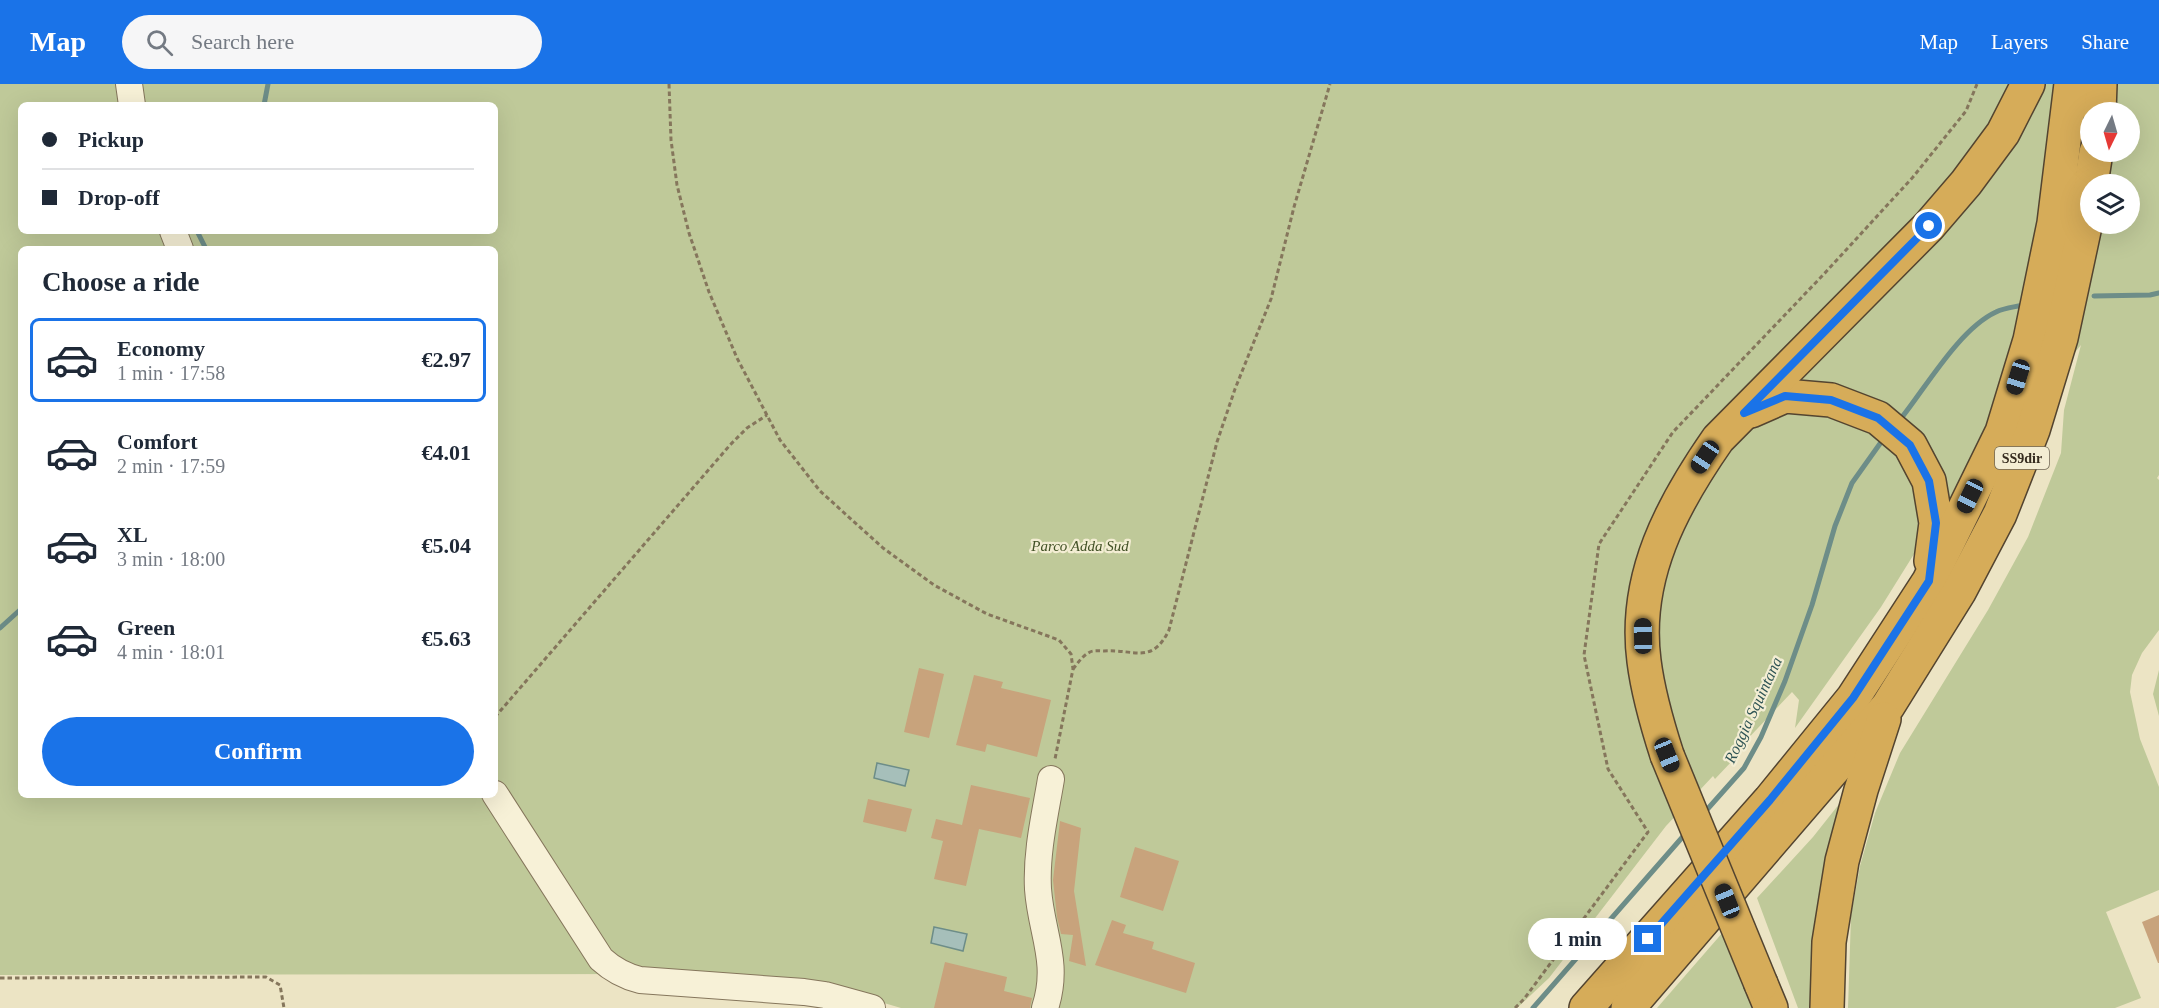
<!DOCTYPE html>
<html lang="en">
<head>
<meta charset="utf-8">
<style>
  :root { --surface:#fff; --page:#f6f6f7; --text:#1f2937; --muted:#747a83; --line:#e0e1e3; --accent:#1a73e8 }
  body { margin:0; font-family:"Times New Roman",serif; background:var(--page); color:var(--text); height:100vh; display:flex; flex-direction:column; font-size:22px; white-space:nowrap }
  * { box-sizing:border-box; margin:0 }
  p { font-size:20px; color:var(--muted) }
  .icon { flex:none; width:33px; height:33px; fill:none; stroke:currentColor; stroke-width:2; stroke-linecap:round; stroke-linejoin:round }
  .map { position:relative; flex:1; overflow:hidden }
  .side { position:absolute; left:18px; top:162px; width:480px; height:552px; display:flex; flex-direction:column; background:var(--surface); border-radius:9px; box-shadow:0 6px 24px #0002 }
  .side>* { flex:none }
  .top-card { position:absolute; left:18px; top:18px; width:480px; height:132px; border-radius:9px; box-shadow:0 6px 24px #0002; display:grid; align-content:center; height:132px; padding:0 24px; background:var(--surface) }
  .needle { width:39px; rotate:185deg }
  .tools { position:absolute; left:2080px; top:18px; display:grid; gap:12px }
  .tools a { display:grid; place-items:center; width:60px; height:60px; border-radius:50%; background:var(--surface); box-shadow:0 6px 24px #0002; font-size:30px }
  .end { position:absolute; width:27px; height:27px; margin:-14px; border:8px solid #1a73e8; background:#fff; box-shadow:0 0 0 3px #fff }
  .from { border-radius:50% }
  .bubble { position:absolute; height:42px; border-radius:21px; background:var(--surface); box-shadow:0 6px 24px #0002; font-size:20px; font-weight:700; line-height:42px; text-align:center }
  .car { position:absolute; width:18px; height:36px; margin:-18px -9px; border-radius:8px; box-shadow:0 0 4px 2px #0007; background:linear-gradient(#222 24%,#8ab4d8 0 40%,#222 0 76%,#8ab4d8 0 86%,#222 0) }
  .top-card b { display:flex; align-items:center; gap:21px; height:57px; font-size:22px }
  .top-card b+b { border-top:2px solid var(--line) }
  .top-card i { width:15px; height:15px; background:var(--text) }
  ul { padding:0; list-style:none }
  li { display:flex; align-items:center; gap:18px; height:84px; margin:0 12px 9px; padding:0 12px; border:3px solid transparent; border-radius:9px }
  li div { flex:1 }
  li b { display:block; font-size:22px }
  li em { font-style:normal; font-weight:700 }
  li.selected { border-color:var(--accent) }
  li>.icon { width:54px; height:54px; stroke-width:1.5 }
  h2 { padding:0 24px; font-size:27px; line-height:72px }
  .button { display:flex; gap:12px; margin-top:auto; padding:12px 24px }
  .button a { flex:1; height:69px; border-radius:36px; background:var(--accent); color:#fff; font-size:24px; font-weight:700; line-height:69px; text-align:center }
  header { display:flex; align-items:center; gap:36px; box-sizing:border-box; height:84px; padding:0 30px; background:var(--accent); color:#fff }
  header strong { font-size:28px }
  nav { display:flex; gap:33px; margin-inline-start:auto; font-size:21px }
  .search { width:420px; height:54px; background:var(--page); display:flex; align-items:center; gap:15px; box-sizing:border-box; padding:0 21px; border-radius:33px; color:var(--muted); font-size:22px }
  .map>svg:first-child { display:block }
</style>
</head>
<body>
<header>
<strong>Map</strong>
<div class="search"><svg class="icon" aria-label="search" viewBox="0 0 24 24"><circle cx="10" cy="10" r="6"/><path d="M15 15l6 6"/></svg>Search here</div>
<nav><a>Map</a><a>Layers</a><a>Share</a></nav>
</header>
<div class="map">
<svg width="2159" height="924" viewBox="0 0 2159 924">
  <rect width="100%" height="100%" fill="#ece4c4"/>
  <g fill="#bfc999" fill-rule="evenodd">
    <path d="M0,0H2159V391L2157,394L2159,396V546L2142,569L2132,591L2130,608L2140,655L2159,703V806L2106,828L2141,914L2115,924H1848L1851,832L1860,782L1875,729L1900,669L1988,526L2028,453L2061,369L2064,326L2081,261L1961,405L1919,462L1881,523L1795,644L1799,616L1792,608L1739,664L1733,676L1715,695L1713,692L1666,742L1549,894L1517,924H901L823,901L640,890L0,891ZM21,21H495V147H21ZM2091,28H2130V68H2091ZM2091,100H2130V140H2091ZM21,165H495V711H21Z"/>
    <path d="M2159,586V632L2153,610Z"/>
    <path d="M1859,695L1818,924H1798L1757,814L1813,753Z"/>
    <path d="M1724,847L1757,924H1657Z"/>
  </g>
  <g fill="#a6bfba" stroke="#6d8d88" stroke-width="1.5">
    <path d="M877,679L909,686L905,702L874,694Z"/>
    <path d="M934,843L967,850L963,867L931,859Z"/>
  </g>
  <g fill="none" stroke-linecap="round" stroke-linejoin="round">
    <g stroke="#6d8d88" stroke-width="5">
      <path d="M264,21L268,0"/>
      <path d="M197,147L206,165"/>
      <path d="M2094,212L2150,211L2159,209"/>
      <path d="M1899,337C1925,305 1959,245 1996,228C2004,224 2015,223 2023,221"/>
      <path d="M0,544L21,525"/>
      <path d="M1704,729L1744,684L1761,653L1785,597L1812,521L1835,442L1852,399L1884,354"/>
      <path d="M1533,924L1686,749"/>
    </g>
  </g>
  <g fill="#c8a37c">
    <path d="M919,584L944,590L929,654L904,648Z"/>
    <path d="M974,591L1003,598L1001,604L1051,616L1037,673L987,660L985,668L956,661Z"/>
    <path d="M971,701L1030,714L1021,754L979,745L966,802L934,795L943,757L931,754L936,735L962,741Z"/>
    <path d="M868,715L912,725L906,748L863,738Z"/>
    <path d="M1060,737L1081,744L1074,807L1086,882L1069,877L1073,851L1061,850L1057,833L1053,796Z"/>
    <path d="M1135,763L1179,777L1163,827L1120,813Z"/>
    <path d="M2159,831V879H2158L2142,838Z"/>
    <path d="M1112,836L1126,841L1123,849L1154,858L1152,865L1195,879L1186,909L1095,881Z"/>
    <path d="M945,878L1007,893L1004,907L1032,914L1030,924H934Z"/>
  </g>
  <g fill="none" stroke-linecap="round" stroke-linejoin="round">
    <g stroke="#85765c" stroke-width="28">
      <g id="minor">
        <path d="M129,0L132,21"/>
        <path d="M173,147L180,165"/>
        <path d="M495,710L601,875C613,886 624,892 640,896L804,908L825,911L872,924"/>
        <path d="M1045,924C1060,878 1041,849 1038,805C1036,768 1045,731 1051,695"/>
      </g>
    </g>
    <g stroke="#534430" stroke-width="36">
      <g id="highway">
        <path d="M2099,28L2100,0"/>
        <path d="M2091,100L2096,68"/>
        <path d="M1751,327L1785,312L1831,316L1878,334L1910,361L1929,397L1936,439L1931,477"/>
        <path d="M1667,671C1657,640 1648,609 1644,577C1633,493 1672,421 1718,355L1929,142L1966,99L2003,49L2028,0"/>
        <path d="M1761,900L1771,924"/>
        <path d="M1586,924L1770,716L1853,614L1929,497L2002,348L2030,256L2054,139L2071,0"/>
        <path d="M1628,924L1888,622L1959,508L2000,430L2033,346L2061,254L2085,142L2091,102"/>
        <path d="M1827,924L1829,858L1842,777L1861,706L1884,635"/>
      </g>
    </g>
    <g stroke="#85765c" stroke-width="3" stroke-dasharray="4.5 3" stroke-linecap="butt">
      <path d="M669,0L671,56L677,101L689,149L709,208L737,274L780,356L820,407L883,464L934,501L987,530L1059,556L1071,570L1073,585L1055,675"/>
      <path d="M1073,585C1078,579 1082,572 1090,568C1094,566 1099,567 1104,567C1135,565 1152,581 1169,546L1217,358L1235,305L1271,215L1294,123L1330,0"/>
      <path d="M495,633L730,361L747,344L767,331"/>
      <path d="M0,894L266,893L280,901L284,924"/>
      <path d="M1515,924L1524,915L1648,748L1608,685L1584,571L1599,460L1673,348L1824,190L1913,93L1966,27L1977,0"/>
    </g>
    <use href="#minor" stroke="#f7f1d7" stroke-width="26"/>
    <use href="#highway" stroke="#d6ac59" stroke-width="33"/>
    <g stroke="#534430" stroke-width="36" stroke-linecap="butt">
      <path id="highway-bridge" d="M1667,671L1761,900"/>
    </g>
    <use href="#highway-bridge" stroke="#d6ac59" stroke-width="33"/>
  </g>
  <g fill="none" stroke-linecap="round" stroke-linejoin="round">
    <path stroke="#1a73e8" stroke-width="8" d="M1648,855L1770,716L1853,614L1929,497L1936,439L1929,397L1910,361L1878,334L1831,316L1785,312L1744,329L1929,142"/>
  </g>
  <g text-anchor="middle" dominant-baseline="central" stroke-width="4.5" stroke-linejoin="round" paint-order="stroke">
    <rect fill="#f3edd3" stroke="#6f6655" stroke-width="1.5" x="1995" y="363" width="54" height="22" rx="4.5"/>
    <g font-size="14" font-weight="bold" fill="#362c1f">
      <text x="2022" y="374">SS9dir</text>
    </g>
    <g font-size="15" font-style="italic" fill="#425126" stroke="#f3edd3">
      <text x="1080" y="462">Parco Adda Sud</text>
    </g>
    <g font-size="16" font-style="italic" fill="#2f5455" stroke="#f3edd3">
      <text transform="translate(1753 626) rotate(-65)">Roggia Squintana</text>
    </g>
  </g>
</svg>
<div class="tools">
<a><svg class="needle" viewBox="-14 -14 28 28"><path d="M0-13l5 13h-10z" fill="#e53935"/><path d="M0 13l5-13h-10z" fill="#747a83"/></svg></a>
<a><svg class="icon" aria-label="layers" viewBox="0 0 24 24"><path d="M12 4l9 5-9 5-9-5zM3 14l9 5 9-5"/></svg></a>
</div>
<i class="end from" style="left:1929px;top:142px"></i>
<i class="end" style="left:1648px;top:855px"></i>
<div class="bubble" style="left:1528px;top:834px;width:99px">1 min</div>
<i class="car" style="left:2018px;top:293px;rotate:197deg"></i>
<i class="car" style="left:1705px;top:373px;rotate:214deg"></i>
<i class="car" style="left:1970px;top:412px;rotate:206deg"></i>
<i class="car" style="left:1643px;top:552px;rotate:359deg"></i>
<i class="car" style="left:1667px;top:671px;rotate:158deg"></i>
<i class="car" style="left:1727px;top:817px;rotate:338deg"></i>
<div class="top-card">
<b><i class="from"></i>Pickup</b>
<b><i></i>Drop-off</b>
</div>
<section class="side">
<h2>Choose a ride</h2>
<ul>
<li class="selected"><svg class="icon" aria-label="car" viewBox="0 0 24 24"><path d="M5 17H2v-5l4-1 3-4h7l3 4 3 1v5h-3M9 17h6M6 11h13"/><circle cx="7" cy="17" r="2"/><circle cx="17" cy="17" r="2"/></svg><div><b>Economy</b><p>1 min · 17:58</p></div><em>€2.97</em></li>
<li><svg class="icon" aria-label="car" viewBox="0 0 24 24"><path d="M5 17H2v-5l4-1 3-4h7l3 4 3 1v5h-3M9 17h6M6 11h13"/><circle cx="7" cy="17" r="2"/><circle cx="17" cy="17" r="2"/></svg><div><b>Comfort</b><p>2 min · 17:59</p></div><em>€4.01</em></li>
<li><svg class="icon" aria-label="car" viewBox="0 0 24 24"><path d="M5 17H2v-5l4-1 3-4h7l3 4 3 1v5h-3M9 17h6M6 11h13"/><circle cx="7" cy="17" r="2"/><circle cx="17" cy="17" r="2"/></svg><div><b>XL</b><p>3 min · 18:00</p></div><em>€5.04</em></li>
<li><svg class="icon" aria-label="car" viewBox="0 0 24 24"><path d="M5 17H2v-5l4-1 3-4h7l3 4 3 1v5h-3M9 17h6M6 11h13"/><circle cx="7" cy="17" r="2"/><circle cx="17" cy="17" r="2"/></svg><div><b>Green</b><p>4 min · 18:01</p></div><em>€5.63</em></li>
</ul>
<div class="button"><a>Confirm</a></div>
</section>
</div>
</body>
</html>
